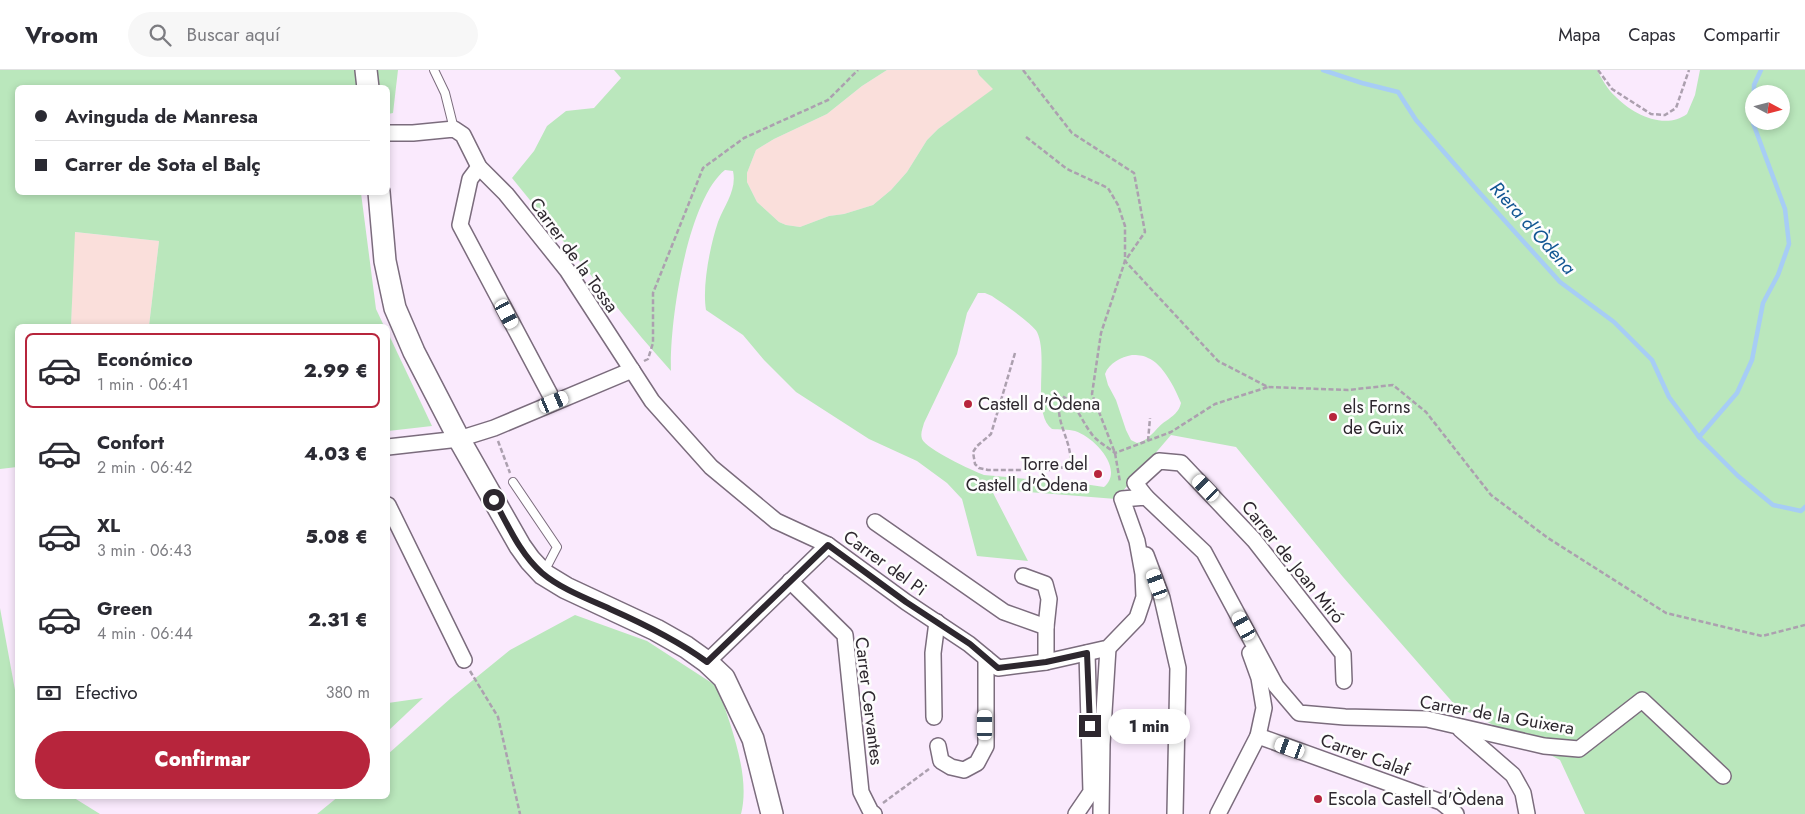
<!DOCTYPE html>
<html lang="es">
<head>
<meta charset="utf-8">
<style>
  :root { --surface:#fff; --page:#f7f7f7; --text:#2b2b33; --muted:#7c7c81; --line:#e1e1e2; --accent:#b7253c }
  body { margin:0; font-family:Jost,sans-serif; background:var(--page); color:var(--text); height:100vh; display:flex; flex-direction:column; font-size:19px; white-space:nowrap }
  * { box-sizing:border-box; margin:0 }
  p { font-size:16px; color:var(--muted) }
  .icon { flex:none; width:28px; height:28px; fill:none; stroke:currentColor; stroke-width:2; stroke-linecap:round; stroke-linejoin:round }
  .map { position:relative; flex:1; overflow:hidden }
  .details { position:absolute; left:15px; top:254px; width:375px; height:475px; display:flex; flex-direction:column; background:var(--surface); border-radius:8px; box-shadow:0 2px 8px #0003 }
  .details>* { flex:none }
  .top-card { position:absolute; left:15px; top:15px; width:375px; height:110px; border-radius:8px; box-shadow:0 2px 8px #0003; display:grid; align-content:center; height:110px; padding:0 20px; background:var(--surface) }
  .needle { width:32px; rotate:97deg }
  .buttons { position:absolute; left:1745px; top:15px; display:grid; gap:10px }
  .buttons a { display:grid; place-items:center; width:45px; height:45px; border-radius:50%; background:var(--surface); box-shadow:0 2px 8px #0003; font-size:25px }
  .end { position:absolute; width:22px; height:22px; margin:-11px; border:6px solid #2d272e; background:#fff; box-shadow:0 0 0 2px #fff }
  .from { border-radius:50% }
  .bubble { position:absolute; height:35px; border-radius:18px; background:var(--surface); box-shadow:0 2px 8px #0003; font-size:16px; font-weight:800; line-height:35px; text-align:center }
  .car { position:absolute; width:15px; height:30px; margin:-15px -8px; border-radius:6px; box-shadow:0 0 4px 1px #0007; background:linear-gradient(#fff 24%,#345 0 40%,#fff 0 76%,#345 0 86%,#fff 0) }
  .top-card b { display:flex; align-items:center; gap:18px; height:48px; font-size:19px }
  .top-card b+b { border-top:1px solid var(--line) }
  .top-card i { width:12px; height:12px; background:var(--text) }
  ul { padding:9px 0 0; list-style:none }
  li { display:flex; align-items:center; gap:15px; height:75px; margin:0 10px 8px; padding:0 10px; border:2px solid transparent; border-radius:8px }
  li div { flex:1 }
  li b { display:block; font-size:19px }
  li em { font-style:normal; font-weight:800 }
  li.selected { border-color:var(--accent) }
  li>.icon { width:45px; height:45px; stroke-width:1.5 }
  .pay { display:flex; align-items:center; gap:12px; height:55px; padding:0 20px; font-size:19px }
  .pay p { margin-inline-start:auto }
  .primary-button { display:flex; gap:10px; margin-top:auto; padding:10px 20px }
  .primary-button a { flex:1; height:58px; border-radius:30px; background:var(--accent); color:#fff; font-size:20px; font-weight:800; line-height:58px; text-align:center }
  header { display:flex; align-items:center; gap:30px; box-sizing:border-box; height:70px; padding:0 25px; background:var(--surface); border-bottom:1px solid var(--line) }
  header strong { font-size:24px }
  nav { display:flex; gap:28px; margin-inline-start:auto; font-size:18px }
  .search { width:350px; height:45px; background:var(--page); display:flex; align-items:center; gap:12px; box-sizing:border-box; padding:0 18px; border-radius:28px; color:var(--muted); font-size:19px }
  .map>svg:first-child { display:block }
</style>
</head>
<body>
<header>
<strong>Vroom</strong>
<div class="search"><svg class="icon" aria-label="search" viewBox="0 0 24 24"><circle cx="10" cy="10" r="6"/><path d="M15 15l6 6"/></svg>Buscar aquí</div>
<nav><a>Mapa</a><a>Capas</a><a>Compartir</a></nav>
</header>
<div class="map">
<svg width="1805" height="744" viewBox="0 0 1805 744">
  <rect width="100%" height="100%" fill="#faeafd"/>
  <g fill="#fadfdb">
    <path d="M887,0H977L979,5L994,19L938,59L927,70L907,102L891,120L873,135L844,144L829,146L800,157L786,155L779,152L757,132L747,112V103L756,80L774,69L827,44L862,16Z"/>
    <path d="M74,162L159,171L149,256H71Z"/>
  </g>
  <g fill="#bae7bc" fill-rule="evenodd">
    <path d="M0,0H398L393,43L388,44V18H18V122L361,123L376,239L384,256H149L159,171L75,162L71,256H18L17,397L0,399Z"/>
    <path d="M614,0H887L862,16L827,44L774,69L756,80L747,103V112L757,132L779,152L786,155L800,157L829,146L844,144L873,135L891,120L907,102L927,70L938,59L993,19L979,5L977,0H1597C1602,9 1607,19 1615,26C1631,43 1664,61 1687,44L1695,25L1700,0H1805V744H1585L1560,690L1455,635L1343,507L1236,377L1171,365L1116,429L991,419L1028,491L977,486L962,429L947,413L917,391L869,369L796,322L764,290L743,265L706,240C702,216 710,176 718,152C725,134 737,120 733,101L725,100C687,130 669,254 671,301L642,268L512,108L534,81L547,56L566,41L594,38L621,8ZM1754,24H1781V51H1754ZM978,223H985L992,226C1001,232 1033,254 1037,262C1049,286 1031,344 1052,359C1060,360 1068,359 1075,361C1094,367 1125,399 1104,417L1084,414L984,405C973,401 926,379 922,369C920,363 923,358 924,353L957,284L967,243ZM1132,285C1137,285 1143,285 1148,288C1163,294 1175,318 1181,333C1179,342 1173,346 1166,351C1155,358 1151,370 1137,373L1131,370L1126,360L1116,330L1108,315L1105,304C1109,293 1121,287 1132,285Z"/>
    <path d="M388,263L432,356L388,361Z"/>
    <path d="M0,538L17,631L18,726H71L100,744H0Z"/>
    <path d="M575,545L647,571L718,617C730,655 751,705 741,744H317L339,726H388V684L451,628L510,580Z"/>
    <path d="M423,628L388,661V633Z"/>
  </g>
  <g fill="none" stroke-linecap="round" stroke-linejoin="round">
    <g stroke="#a7cdf5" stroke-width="4.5">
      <path d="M1323,0L1362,13L1398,22L1416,50L1478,121L1560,212L1614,252L1652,290L1669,327L1699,367L1738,406L1773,435L1801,441L1805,437"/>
      <path d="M1754,24V15L1761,0"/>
      <path d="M1699,367L1737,323L1752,290L1763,233L1778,205L1789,174L1785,139L1753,53L1754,28"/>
    </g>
    <g stroke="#7b6c7d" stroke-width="10">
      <g id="lane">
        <path d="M434,0L445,23L454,59"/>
        <path d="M513,412L557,477L544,502"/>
      </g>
    </g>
    <g stroke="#7b6c7d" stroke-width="18">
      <g id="street">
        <path d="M388,63H413L454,59L463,65L479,97L506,124L567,200L652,331L711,397L776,451L828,475L906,532L969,574L998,598L1046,592L1108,578L1137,548L1144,527L1143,504L1137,471L1122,429L1146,427L1204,482L1276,616L1299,643L1345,647L1427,649L1544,676L1579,679L1642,630L1723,706"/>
        <path d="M479,97L470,109L460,155L554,332"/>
        <path d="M388,377L459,369L494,358L632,300"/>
        <path d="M1146,427L1135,413L1159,391L1181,393L1254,470L1343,584L1344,611"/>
        <path d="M388,435L464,590"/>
        <path d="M875,452L1004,542L1046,557V592"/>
        <path d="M1146,485L1162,528L1178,598L1175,744"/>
        <path d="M1023,506L1045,514L1049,529L1046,557"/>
        <path d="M790,511L845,565L861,722L871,742L874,744"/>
        <path d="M707,592L828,475"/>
        <path d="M934,647L933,583L937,552"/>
        <path d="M1460,659L1513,705L1523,723L1527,744"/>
        <path d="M1258,666L1441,732L1456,744"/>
        <path d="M938,676L941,691L951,697L964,700L977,693L986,676V588"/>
        <path d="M1076,744L1091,722L1087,583"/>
        <path d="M1101,744L1102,674L1108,578"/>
        <path d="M1218,744L1258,666L1264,638L1259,608L1250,583"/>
      </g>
    </g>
    <g stroke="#7b6c7d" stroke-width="24">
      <g id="secondary">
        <path d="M366,0L368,18"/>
        <path d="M379,122L385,191L395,238L414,282L459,369L520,476L530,490L543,504L566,518L656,560L686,577L707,592L724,608L753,669L772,744"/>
      </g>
    </g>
    <g stroke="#aca0af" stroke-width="2.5" stroke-dasharray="5 2.5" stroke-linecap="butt">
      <path d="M1023,0L1072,63L1134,103L1145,162L1125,191L1101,263L1092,324L1115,383L1120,412"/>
      <path d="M1598,0L1612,19L1651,44L1665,45L1676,38L1689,0"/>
      <path d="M1026,67L1067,99L1108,118L1118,135L1125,156V191L1218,291L1268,317L1348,320L1393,315L1426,342L1491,425L1548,468L1666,543L1762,566L1805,555"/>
      <path d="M1015,283L991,364L977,376L973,382L975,394L979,398L988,400H1049L1070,396C1074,371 1051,349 1062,326C1077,334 1081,350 1091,363C1096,371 1108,377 1115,383L1171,362L1215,334L1268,317"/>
      <path d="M644,291L648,289L653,273V223L703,98L744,68L828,30L858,0"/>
      <path d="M498,371L510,403"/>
      <path d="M1148,371L1150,348"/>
      <path d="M470,601L498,647L520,744"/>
      <path d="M883,733L929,699"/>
    </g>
    <use href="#lane" stroke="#fff" stroke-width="8"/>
    <use href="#street" stroke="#fff" stroke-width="15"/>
    <use href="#secondary" stroke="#fff" stroke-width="21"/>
  </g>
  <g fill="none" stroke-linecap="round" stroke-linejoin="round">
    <path stroke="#2d272e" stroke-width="6" d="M494,430C508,455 520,484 542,503C561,519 588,529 610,539C644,554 677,570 707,592L828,475L906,532L970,574L998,598L1046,592L1087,583L1090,656"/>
  </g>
  <g fill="#b7253c" stroke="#fdfdfd" stroke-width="2">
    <circle cx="968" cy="334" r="5"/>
    <circle cx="1333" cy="347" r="5"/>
    <circle cx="1098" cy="404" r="5"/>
    <circle cx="1318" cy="729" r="5"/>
  </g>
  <g text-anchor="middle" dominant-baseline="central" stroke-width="5" stroke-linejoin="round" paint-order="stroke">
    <g font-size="18" fill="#2d272e" stroke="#fdfdfd">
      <text transform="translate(574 185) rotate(54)">Carrer de la Tossa</text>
      <text transform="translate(1293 492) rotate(51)">Carrer de Joan Miró</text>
      <text transform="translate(885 493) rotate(36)">Carrer del Pi</text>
      <text transform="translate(869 631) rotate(83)">Carrer Cervantes</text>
      <text transform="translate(1497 645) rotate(10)">Carrer de la Guixera</text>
      <text transform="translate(1365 685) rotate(20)">Carrer Calaf</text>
    </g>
    <g font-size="18" fill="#2d272e" stroke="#fdfdfd" text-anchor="start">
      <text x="978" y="334">Castell d'Òdena</text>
      <text x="1343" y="337">els Forns<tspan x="1343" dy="21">de Guix</tspan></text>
      <text x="1088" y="394" text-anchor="end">Torre del<tspan x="1088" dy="21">Castell d'Òdena</tspan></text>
      <text x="1328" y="729">Escola Castell d'Òdena</text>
    </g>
    <g font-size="19" font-style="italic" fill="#135793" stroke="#fdfdfd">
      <text transform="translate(1533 158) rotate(48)">Riera d'Òdena</text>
    </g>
  </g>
</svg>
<div class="buttons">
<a><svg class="needle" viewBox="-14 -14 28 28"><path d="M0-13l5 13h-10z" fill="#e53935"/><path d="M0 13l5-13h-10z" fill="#7c7c81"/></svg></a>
</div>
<i class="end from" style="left:494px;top:430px"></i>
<i class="end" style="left:1090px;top:656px"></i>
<div class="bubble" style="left:1108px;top:639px;width:82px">1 min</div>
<i class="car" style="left:507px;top:244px;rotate:152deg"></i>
<i class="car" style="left:554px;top:332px;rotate:67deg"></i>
<i class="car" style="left:1206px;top:418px;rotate:316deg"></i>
<i class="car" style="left:1157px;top:514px;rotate:340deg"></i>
<i class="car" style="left:1244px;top:556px;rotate:331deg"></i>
<i class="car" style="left:985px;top:655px;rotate:0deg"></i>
<i class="car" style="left:1290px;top:678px;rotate:290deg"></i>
<div class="top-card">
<b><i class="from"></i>Avinguda de Manresa</b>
<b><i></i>Carrer de Sota el Balç</b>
</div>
<section class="details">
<ul>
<li class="selected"><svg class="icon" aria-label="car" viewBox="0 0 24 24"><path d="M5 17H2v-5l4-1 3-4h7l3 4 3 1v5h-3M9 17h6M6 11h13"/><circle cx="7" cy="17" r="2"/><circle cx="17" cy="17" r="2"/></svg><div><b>Económico</b><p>1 min · 06:41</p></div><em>2.99 €</em></li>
<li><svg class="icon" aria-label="car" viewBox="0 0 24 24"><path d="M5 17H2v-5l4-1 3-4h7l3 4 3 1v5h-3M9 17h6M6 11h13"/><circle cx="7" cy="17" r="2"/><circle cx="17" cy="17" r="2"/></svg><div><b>Confort</b><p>2 min · 06:42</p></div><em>4.03 €</em></li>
<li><svg class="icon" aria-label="car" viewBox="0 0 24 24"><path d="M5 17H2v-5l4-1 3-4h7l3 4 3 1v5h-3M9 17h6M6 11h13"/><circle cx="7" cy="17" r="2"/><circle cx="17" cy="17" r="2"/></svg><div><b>XL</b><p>3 min · 06:43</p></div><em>5.08 €</em></li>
<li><svg class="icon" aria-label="car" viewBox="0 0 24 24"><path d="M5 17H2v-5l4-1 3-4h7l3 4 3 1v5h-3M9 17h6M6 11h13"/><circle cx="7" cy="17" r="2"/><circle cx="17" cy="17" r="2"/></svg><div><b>Green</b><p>4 min · 06:44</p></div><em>2.31 €</em></li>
</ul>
<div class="pay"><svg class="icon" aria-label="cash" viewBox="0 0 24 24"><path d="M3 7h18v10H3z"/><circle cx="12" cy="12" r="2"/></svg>Efectivo<p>380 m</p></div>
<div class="primary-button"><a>Confirmar</a></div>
</section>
</div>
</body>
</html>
